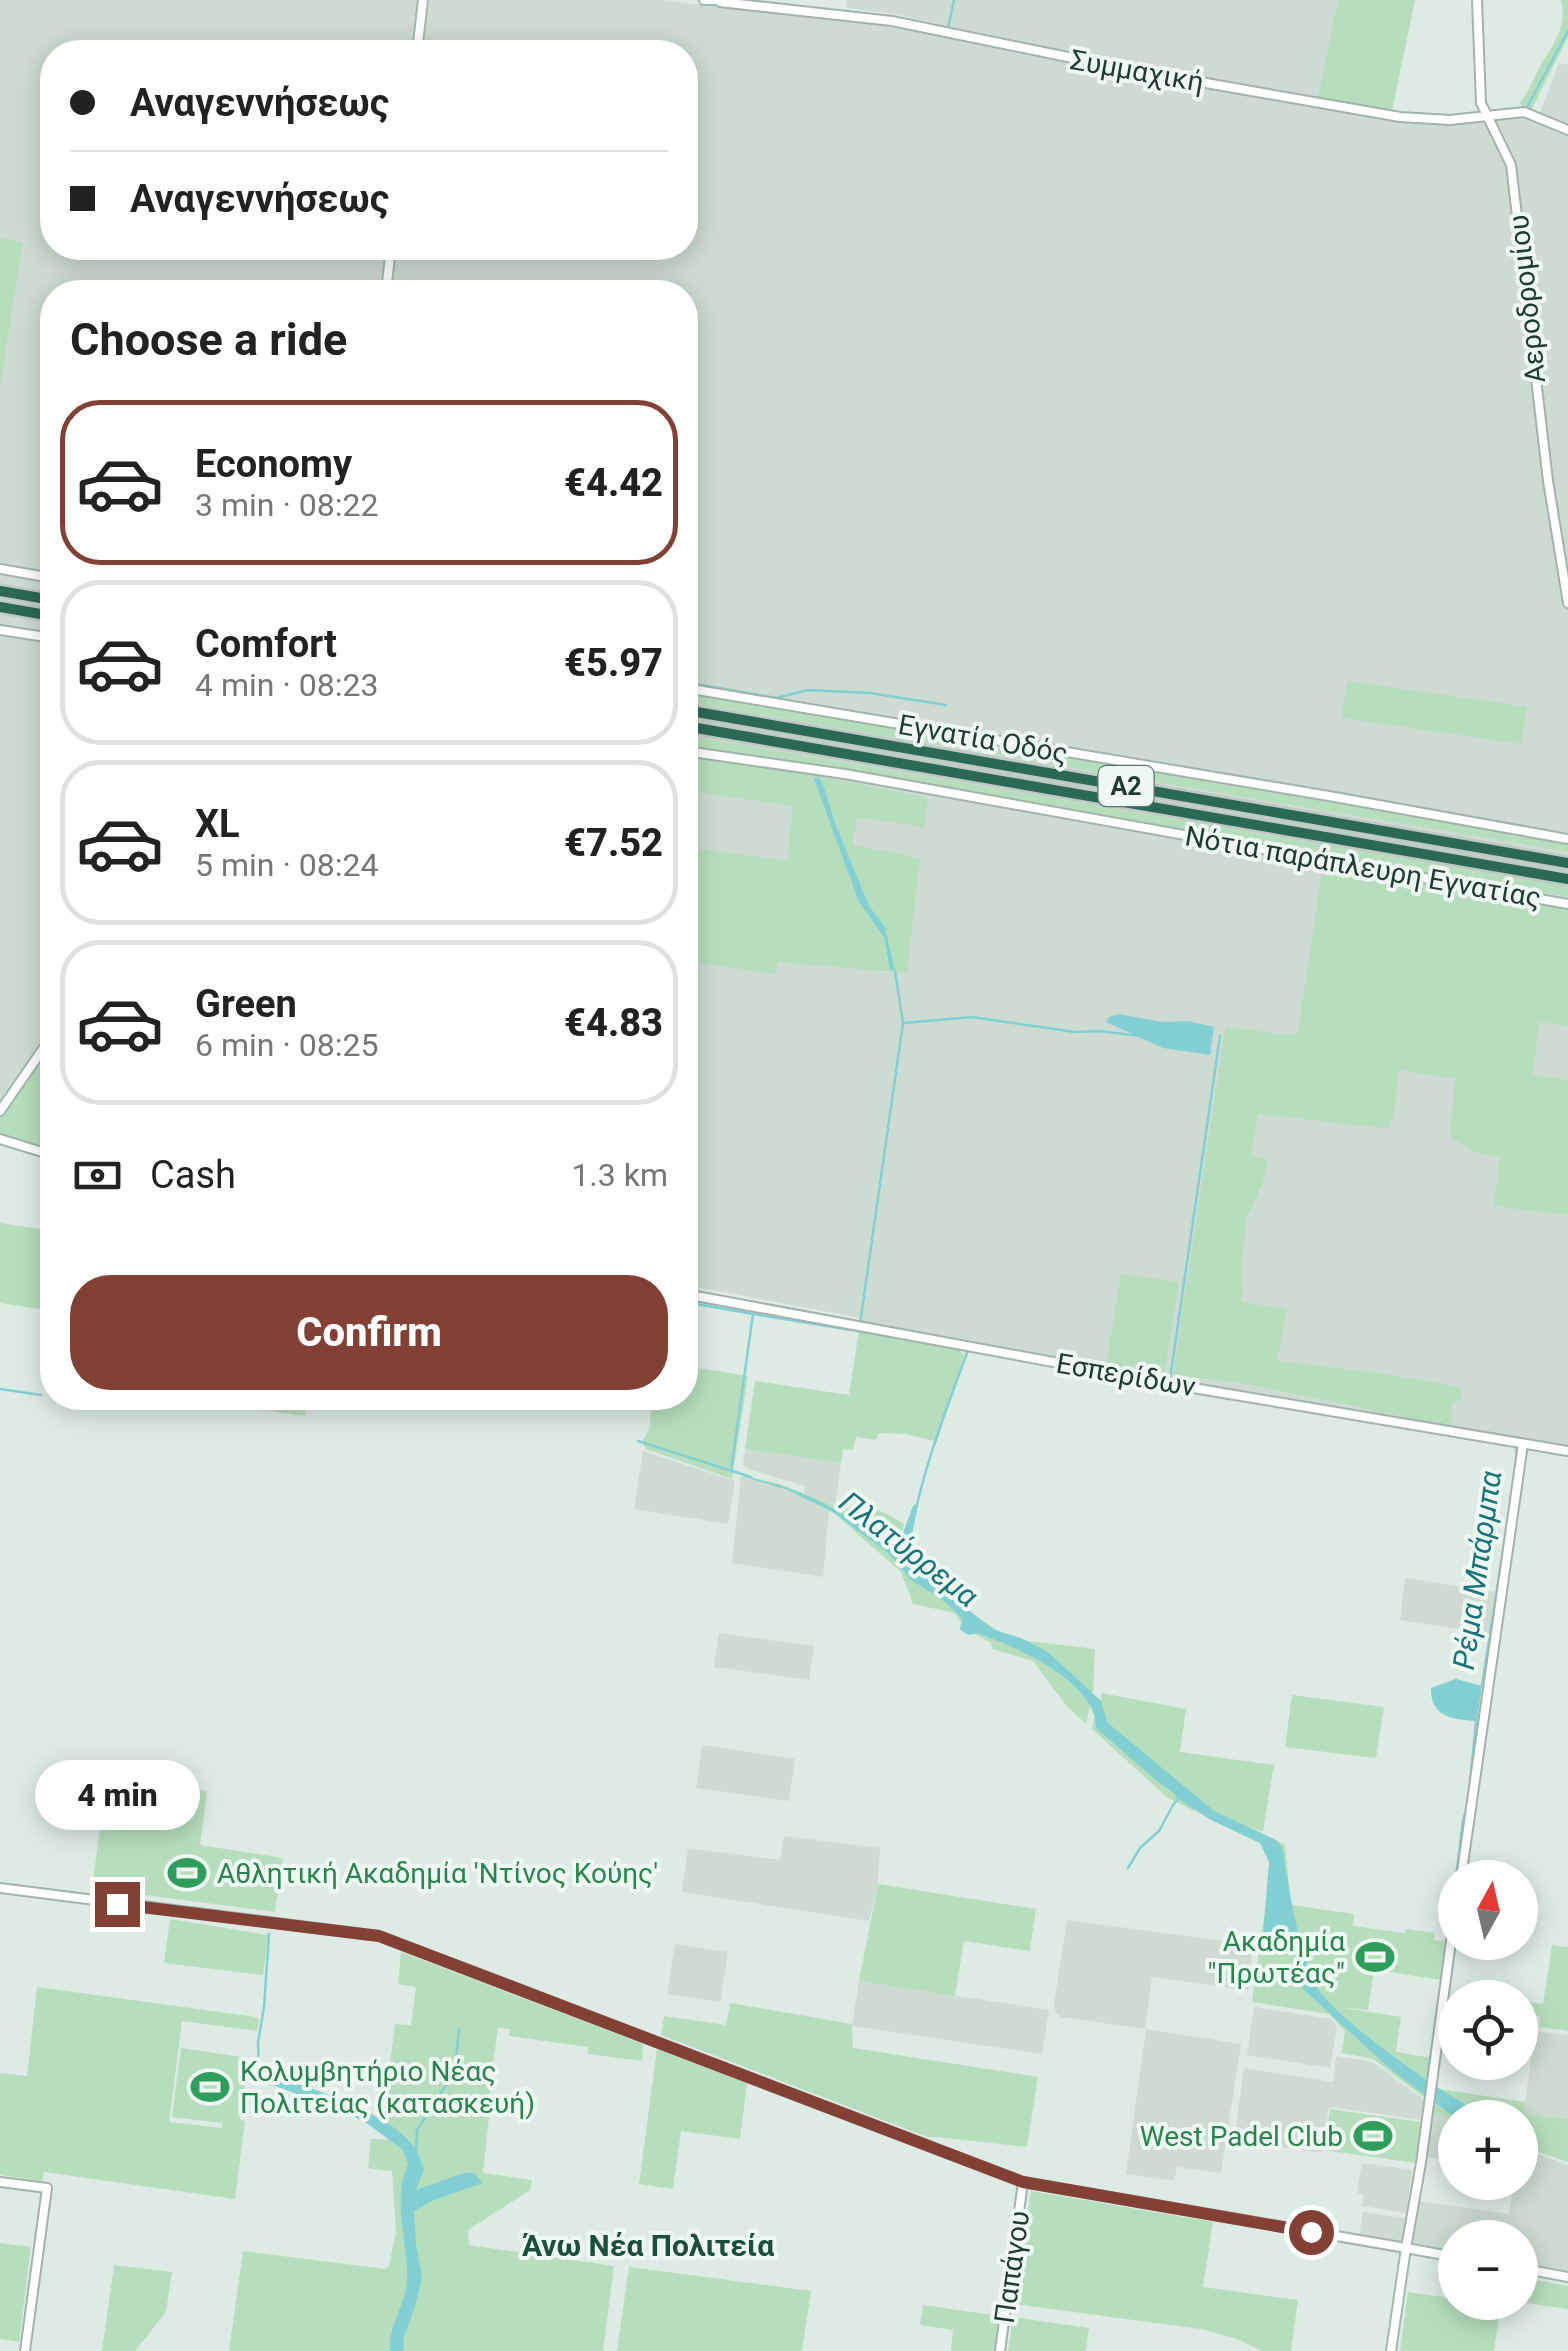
<!DOCTYPE html>
<html lang="en">
<head>
<meta charset="utf-8">
<style>
  :root { --surface:#fff; --page:#f6f6f6; --text:#222; --muted:#767676; --line:#e0e0e0; --accent:#834135 }
  body { margin:0; font-family:Roboto,sans-serif; background:var(--page); color:var(--text); height:100vh; display:flex; flex-direction:column; font-size:38px; white-space:nowrap }
  * { box-sizing:border-box; margin:0 }
  p { font-size:32px; color:var(--muted) }
  .icon { flex:none; width:55px; height:55px; fill:none; stroke:currentColor; stroke-width:2; stroke-linecap:round; stroke-linejoin:round }
  .map { position:relative; flex:1; overflow:hidden }
  .drawer { position:absolute; left:40px; top:280px; width:658px; height:1130px; display:flex; flex-direction:column; background:var(--surface); border-radius:40px; box-shadow:0 5px 25px #0003 }
  .drawer>* { flex:none }
  .top-card { position:absolute; left:40px; top:40px; width:658px; height:220px; border-radius:40px; box-shadow:0 5px 25px #0003; display:grid; align-content:center; height:220px; padding:0 30px; background:var(--surface) }
  .needle { width:65px; rotate:8deg }
  .fabs { position:absolute; left:1438px; top:1860px; display:grid; gap:20px }
  .fabs a { display:grid; place-items:center; width:100px; height:100px; border-radius:50%; background:var(--surface); box-shadow:0 5px 25px #0003; font-size:50px }
  .end { position:absolute; width:45px; height:45px; margin:-22px; border:12px solid #834135; background:#fff; box-shadow:0 0 0 5px #fff }
  .from { border-radius:50% }
  .bubble { position:absolute; height:70px; border-radius:35px; background:var(--surface); box-shadow:0 5px 25px #0003; font-size:32px; font-weight:800; line-height:70px; text-align:center }
  .top-card b { display:flex; align-items:center; gap:35px; height:95px; font-size:38px }
  .top-card b+b { border-top:2px solid var(--line) }
  .top-card i { width:25px; height:25px; background:var(--text) }
  ul { padding:0; list-style:none }
  li { display:flex; align-items:center; gap:30px; height:165px; margin:0 20px 15px; padding:0 10px; border:5px solid var(--line); border-radius:40px }
  li div { flex:1 }
  li b { display:block; font-size:38px }
  li em { font-style:normal; font-weight:800 }
  li.on { border-color:var(--accent) }
  li>.icon { width:90px; height:90px; stroke-width:1.5 }
  h2 { padding:0 30px; font-size:45px; line-height:120px }
  .pay { display:flex; align-items:center; gap:25px; height:110px; padding:0 30px; font-size:38px }
  .pay p { margin-inline-start:auto }
  .action { display:flex; gap:20px; margin-top:auto; padding:20px 30px }
  .action a { flex:1; height:115px; border-radius:40px; background:var(--accent); color:#fff; font-size:40px; font-weight:800; line-height:115px; text-align:center }
  .map>svg:first-child { display:block }
</style>
</head>
<body>
<div class="map">
<svg width="1568" height="2351" viewBox="0 0 1568 2351">
  <rect width="100%" height="100%" fill="#deebe4"/>
  <g fill="#cddbd3" fill-rule="evenodd">
    <path d="M0,0H661L909,29L1136,75L1344,113L1410,122L1458,124L1519,117L1568,136V1447L1192,1383L861,1322V1318L685,1285V292H52V1152L0,1136ZM52,52H685V248H52Z"/>
    <path d="M847,0H1338L1317,100L1061,51L894,14L846,8Z"/>
    <path d="M1559,63L1568,65V123L1540,112Z"/>
    <path d="M745,1449L841,1463L835,1505L804,1493L805,1486L748,1469L743,1465Z"/>
    <path d="M643,1451L735,1481L728,1524L634,1509Z"/>
    <path d="M741,1476L785,1489L829,1511L823,1577L732,1563Z"/>
    <path d="M1405,1578L1495,1592L1489,1634L1400,1620Z"/>
    <path d="M719,1633L814,1646L809,1680L714,1667Z"/>
    <path d="M702,1745L795,1759L789,1801L696,1788Z"/>
    <path d="M784,1836L880,1848L878,1884L869,1921L682,1892L688,1848L780,1860Z"/>
    <path d="M1067,1920L1253,1945L1248,1990L1152,1977L1145,2029L1061,2017L1056,2013L1054,2004Z"/>
    <path d="M675,1944L728,1952L720,2002L667,1994Z"/>
    <path d="M859,1981L1049,2010L1042,2054L852,2026Z"/>
    <path d="M1254,2007L1331,2019L1337,2027L1330,2068L1247,2055Z"/>
    <path d="M1520,2017L1537,2019L1536,2031L1568,2035V2119L1527,2114L1524,2111L1531,2060L1520,2058Z"/>
    <path d="M1146,2029L1241,2044L1221,2173L1177,2167L1174,2181L1126,2174Z"/>
    <path d="M1336,2056L1373,2062L1424,2100L1421,2120L1329,2107L1322,2153L1234,2140L1244,2068L1333,2082Z"/>
    <path d="M1432,2112L1455,2121V2161L1426,2157Z"/>
    <path d="M1522,2148L1568,2165V2272L1520,2264V2238H1455V2253L1412,2246L1419,2201L1509,2214L1514,2183L1520,2182Z"/>
    <path d="M1362,2163L1412,2170L1406,2213L1362,2206L1364,2194L1357,2193Z"/>
    <path d="M1363,2212L1405,2218L1401,2242L1359,2236Z"/>
  </g>
  <g fill="#b6debc">
    <path d="M1338,0H1415L1392,111L1317,100Z"/>
    <path d="M1561,0H1568V37L1532,109H1524L1520,103C1529,91 1533,80 1540,67C1552,45 1568,28 1561,0Z"/>
    <path d="M0,238L23,242L0,386Z"/>
    <path d="M1347,681L1527,707L1521,744L1342,718Z"/>
    <path d="M685,693L1568,842V852L685,702Z"/>
    <path d="M685,716L1104,789L1103,792L685,720Z"/>
    <path d="M685,735L1568,886V897L685,746Z"/>
    <path d="M685,753L861,784L928,798L925,827L857,817L853,845L920,858L907,973L778,962L776,974L685,961V847L787,861L793,806L685,790Z"/>
    <path d="M1242,813L1568,869V873L1242,817Z"/>
    <path d="M1328,863L1568,906V1026L1539,1022L1533,1075L1568,1080V1215L1494,1206L1500,1158L1473,1151L1450,1137L1455,1079L1399,1070L1394,1114L1389,1129L1258,1114L1251,1155L1267,1160L1263,1182L1247,1217L1241,1264L1242,1302L1287,1309L1277,1361L1379,1373L1460,1387L1462,1399L1452,1404V1427L1248,1384L1173,1375L1225,1029L1227,1027L1289,1035L1298,1032L1323,866Z"/>
    <path d="M52,1041V1151L0,1135V1111Z"/>
    <path d="M0,1223L52,1231V1311L0,1303Z"/>
    <path d="M1121,1274L1179,1282L1164,1377L1106,1366Z"/>
    <path d="M859,1330L958,1348L964,1355L937,1442L906,1434L879,1433L876,1440L856,1437L853,1450L843,1449L841,1463L745,1449L755,1381L849,1395Z"/>
    <path d="M685,1366L748,1376L732,1479L646,1449L642,1442L649,1430L653,1398H685Z"/>
    <path d="M183,1398H307L305,1416Z"/>
    <path d="M741,1475L780,1484L844,1509C867,1501 884,1512 904,1524L898,1545L947,1598L1011,1639L1095,1649L1093,1693L1086,1724L1065,1704L1033,1661L992,1649L991,1643L965,1629L955,1613L913,1604L901,1572L835,1514L785,1489Z"/>
    <path d="M1101,1693L1186,1709L1180,1752L1274,1765L1263,1832L1244,1824L1285,1845L1291,1905L1354,1914L1353,1926L1405,1933L1406,1929L1435,1933L1434,1940L1447,1942L1442,1980L1374,1970L1368,2010L1339,2007L1401,2017L1396,2052L1432,2058L1425,2098L1373,2059L1342,2053L1345,2031L1329,2014L1252,2002L1273,1853L1264,1845L1168,1798L1092,1729L1097,1698L1102,1701Z"/>
    <path d="M1292,1695L1384,1707L1376,1758L1285,1747Z"/>
    <path d="M107,1777L207,1791L200,1845L283,1858L275,1912L92,1888Z"/>
    <path d="M878,1884L1036,1909L1030,1951L964,1941L955,1996L859,1981Z"/>
    <path d="M170,1919L268,1935L263,1975L164,1963Z"/>
    <path d="M1552,1945L1568,1947V2031L1539,2027L1540,2016L1520,2013V2001L1543,2004Z"/>
    <path d="M401,1952L643,2044L642,2061L588,2054V2047L509,2036L510,2029L498,2028L492,2071L494,2073L485,2115L489,2117L483,2173L532,2180L530,2190L468,2230L469,2245L614,2266L603,2351H229L243,2251L385,2269L389,2266L396,2231L392,2171L368,2168L371,2139L389,2140L386,2096L395,2024L411,2025L416,1987L398,1984Z"/>
    <path d="M37,1987L256,2017L259,2020L257,2031L182,2021L169,2122L222,2128V2123L172,2117L181,2048L248,2058L240,2120L245,2121L235,2199L44,2172L42,2181L0,2175V2073L27,2076Z"/>
    <path d="M730,2003L852,2024L853,2048L1038,2077L1027,2147L938,2137H927L661,2035L664,2016L726,2025Z"/>
    <path d="M657,2049L747,2083L740,2139L681,2131L673,2189L639,2184Z"/>
    <path d="M1439,2089L1525,2102L1524,2111L1527,2114L1568,2119V2162L1522,2146L1520,2150V2118H1455V2121L1432,2112Z"/>
    <path d="M1330,2109L1421,2122L1415,2163L1324,2150Z"/>
    <path d="M1031,2191L1213,2222L1203,2287L1298,2300L1291,2351H1262L1237,2339L1201,2329L1014,2304Z"/>
    <path d="M0,2243L31,2247L19,2342L0,2339Z"/>
    <path d="M114,2265L172,2272L166,2312L135,2351H102Z"/>
    <path d="M629,2267L811,2291L802,2351H617Z"/>
    <path d="M1520,2277L1568,2286V2309L1520,2302Z"/>
    <path d="M1408,2292L1455,2299V2302L1501,2303L1494,2351H1400Z"/>
    <path d="M923,2305L999,2316L995,2351H951L953,2330L920,2325Z"/>
    <path d="M1013,2317L1089,2328L1086,2351H1008Z"/>
  </g>
  <g fill="#82d0d4">
    <path d="M819,777L825,791L835,823L869,906L885,927L895,971L890,970L884,937L859,902L814,779Z"/>
    <path d="M1118,1014L1162,1022L1188,1021L1214,1027L1210,1055L1163,1048L1106,1022L1109,1017Z"/>
    <path d="M741,1476C802,1487 849,1513 896,1552L913,1506L918,1503L911,1529L907,1562L994,1630L1021,1638L1048,1652L1101,1701L1108,1723L1214,1811L1276,1840L1282,1847C1290,1893 1296,1939 1314,1982C1328,2015 1453,2102 1489,2117L1453,2116L1389,2068L1303,1989L1293,1951L1284,1939L1275,1938L1274,1951L1262,1949L1269,1862L1260,1843L1209,1819L1157,1781L1096,1728C1097,1681 1014,1646 977,1633C969,1636 966,1635 960,1629L963,1614L910,1579L889,1554L833,1512L788,1490Z"/>
    <path d="M1456,1679L1482,1686L1477,1721C1454,1720 1430,1717 1431,1688Z"/>
    <path d="M267,2073C308,2088 389,2111 414,2147C419,2153 421,2162 424,2169L416,2190L464,2173H474L483,2183L434,2200L414,2211L416,2244L422,2276L416,2303L403,2340L404,2351H390C388,2326 405,2306 407,2282C409,2243 391,2202 408,2164L403,2150L368,2124L347,2113L265,2082Z"/>
  </g>
  <g fill="none" stroke-linecap="round" stroke-linejoin="round">
    <g stroke="#82d0d4" stroke-width="2.5">
      <path d="M948,28L954,0"/>
      <path d="M1526,109L1568,31"/>
      <path d="M685,682L776,698L808,690L870,693L946,705"/>
      <path d="M904,1023L972,1017L1075,1032L1099,1031L1140,1036"/>
      <path d="M7,1146L20,1149"/>
      <path d="M42,1156L52,1160"/>
      <path d="M685,1302L753,1314L731,1471"/>
      <path d="M753,1314L906,1339"/>
      <path d="M860,1324L903,1023L895,971"/>
      <path d="M1170,1379L1220,1036"/>
      <path d="M0,1389L41,1395"/>
      <path d="M292,1398L303,1408"/>
      <path d="M638,1441L751,1477"/>
      <path d="M908,1553C917,1483 944,1416 968,1350"/>
      <path d="M949,1604L965,1619"/>
      <path d="M1482,1685L1517,1462L1516,1446"/>
      <path d="M1176,1795L1194,1808"/>
      <path d="M1128,1868L1140,1848L1159,1831L1173,1805L1179,1798"/>
      <path d="M1456,1878L1463,1820L1468,1804L1476,1721"/>
      <path d="M266,2078L259,2075L258,2043L264,2007L269,1934"/>
      <path d="M1427,2082L1455,1886"/>
      <path d="M416,2151L417,2130L455,2071L459,2029"/>
    </g>
    <g stroke="#a1b3ab" stroke-width="12">
      <g id="tertiary">
        <path d="M1477,0L1481,103L1511,165L1548,481L1568,603"/>
        <path d="M720,2L892,21L1126,69L1400,117L1450,120L1524,112L1568,130"/>
        <path d="M0,569L52,578"/>
        <path d="M0,630L52,638"/>
        <path d="M685,688L1329,796L1568,839"/>
        <path d="M685,751L845,774L1568,904"/>
        <path d="M0,1139L52,1155"/>
        <path d="M685,1294L1205,1390L1568,1451"/>
        <path d="M1461,1878L1523,1444"/>
        <path d="M0,1888L379,1936L1023,2182L1406,2248L1421,2163L1455,1912"/>
        <path d="M0,2182L47,2188L25,2351"/>
        <path d="M1000,2351L1023,2182"/>
      </g>
    </g>
    <g stroke="#9fbaae" stroke-width="12">
      <g id="secondary">
        <path d="M704,0H720"/>
        <path d="M417,52L423,0"/>
        <path d="M386,292L391,248"/>
        <path d="M0,1111L52,1036"/>
        <path d="M1520,2268L1568,2277"/>
        <path d="M1391,2351L1406,2248L1455,2257"/>
      </g>
    </g>
    <g stroke="#c0c8c5" stroke-width="15">
      <g id="motorway">
        <path d="M0,591L52,600"/>
        <path d="M0,607L52,616"/>
        <path d="M685,710L1568,863"/>
        <path d="M685,726L1568,879"/>
      </g>
    </g>
    <use href="#tertiary" stroke="#fff" stroke-width="8"/>
    <use href="#secondary" stroke="#fff" stroke-width="8"/>
    <use href="#motorway" stroke="#296955" stroke-width="10"/>
  </g>
  <g fill="none" stroke-linecap="round" stroke-linejoin="round">
    <path stroke="#834135" stroke-width="12" d="M117,1904L379,1936L1023,2182L1311,2232"/>
  </g>
  <defs>
    <g id="stadium-bare" transform="scale(3)"><path d="M0-5a6.5 5 0 1 0 0 10a6.5 5 0 1 0 0-10ZM-3.5-1.8h7v3.6h-7Z" fill="#2e9e5b" stroke="#eff7f2" stroke-width="2.5" paint-order="stroke"/></g>
  </defs>
  <g fill-rule="evenodd">
    <use href="#stadium-bare" x="187" y="1873"/>
    <use href="#stadium-bare" x="1375" y="1957"/>
    <use href="#stadium-bare" x="210" y="2087"/>
    <use href="#stadium-bare" x="1373" y="2136"/>
  </g>
  <g text-anchor="middle" dominant-baseline="central" stroke-width="8" stroke-linejoin="round" paint-order="stroke">
    <rect fill="#eff7f2" stroke="#5d746b" stroke-width="2.5" x="1098.5" y="766" width="55" height="40" rx="8"/>
    <g font-size="25" font-weight="bold" fill="#1f3c31">
      <text x="1126" y="786">Α2</text>
    </g>
    <g font-size="28" fill="#1f3c31" stroke="#eff7f2">
      <text transform="translate(1137 71) rotate(10)">Συμμαχική</text>
      <text transform="translate(1527 299) rotate(-96)">Αεροδρομίου</text>
      <text transform="translate(983 739) rotate(10)">Εγνατία Οδός</text>
      <text transform="translate(1363 867) rotate(10)">Νότια παράπλευρη Εγνατίας</text>
      <text transform="translate(1126 1375) rotate(10)">Εσπερίδων</text>
      <text transform="translate(1012 2267) rotate(-82)">Παπάγου</text>
    </g>
    <g font-size="28" fill="#27864d" stroke="#eff7f2" text-anchor="start">
      <text x="217" y="1873">Αθλητική Ακαδημία 'Ντίνος Κούης'</text>
      <text x="1345" y="1941" text-anchor="end">Ακαδημία<tspan x="1345" dy="32">"Πρωτέας"</tspan></text>
      <text x="240" y="2071">Κολυμβητήριο Νέας<tspan x="240" dy="32">Πολιτείας (κατασκευή)</tspan></text>
      <text x="1343" y="2136" text-anchor="end">West Padel Club</text>
    </g>
    <g font-size="30" font-style="italic" fill="#16747a" stroke="#eff7f2">
      <text transform="translate(909 1549) rotate(38)">Πλατύρρεμα</text>
      <text transform="translate(1477 1570) rotate(-82)">Ρέμα Μπάρμπα</text>
    </g>
    <g font-size="30" font-weight="bold" fill="#1a4f3c" stroke="#eff7f2">
      <text x="648" y="2245">Άνω Νέα Πολιτεία</text>
    </g>
  </g>
</svg>
<div class="fabs">
<a><svg class="needle" viewBox="-14 -14 28 28"><path d="M0-13l5 13h-10z" fill="#e53935"/><path d="M0 13l5-13h-10z" fill="#767676"/></svg></a>
<a><svg class="icon" aria-label="locate" viewBox="0 0 24 24"><circle cx="12" cy="12" r="6"/><path d="M12 2v4M12 18v4M2 12h4M18 12h4"/></svg></a>
<a>+</a>
<a>−</a>
</div>
<i class="end from" style="left:1311px;top:2232px"></i>
<i class="end" style="left:117px;top:1904px"></i>
<div class="bubble" style="left:35px;top:1760px;width:165px">4 min</div>
<div class="top-card">
<b><i class="from"></i>Αναγεννήσεως</b>
<b><i></i>Αναγεννήσεως</b>
</div>
<section class="drawer">
<h2>Choose a ride</h2>
<ul>
<li class="on"><svg class="icon" aria-label="car" viewBox="0 0 24 24"><path d="M5 17H2v-5l4-1 3-4h7l3 4 3 1v5h-3M9 17h6M6 11h13"/><circle cx="7" cy="17" r="2"/><circle cx="17" cy="17" r="2"/></svg><div><b>Economy</b><p>3 min · 08:22</p></div><em>€4.42</em></li>
<li><svg class="icon" aria-label="car" viewBox="0 0 24 24"><path d="M5 17H2v-5l4-1 3-4h7l3 4 3 1v5h-3M9 17h6M6 11h13"/><circle cx="7" cy="17" r="2"/><circle cx="17" cy="17" r="2"/></svg><div><b>Comfort</b><p>4 min · 08:23</p></div><em>€5.97</em></li>
<li><svg class="icon" aria-label="car" viewBox="0 0 24 24"><path d="M5 17H2v-5l4-1 3-4h7l3 4 3 1v5h-3M9 17h6M6 11h13"/><circle cx="7" cy="17" r="2"/><circle cx="17" cy="17" r="2"/></svg><div><b>XL</b><p>5 min · 08:24</p></div><em>€7.52</em></li>
<li><svg class="icon" aria-label="car" viewBox="0 0 24 24"><path d="M5 17H2v-5l4-1 3-4h7l3 4 3 1v5h-3M9 17h6M6 11h13"/><circle cx="7" cy="17" r="2"/><circle cx="17" cy="17" r="2"/></svg><div><b>Green</b><p>6 min · 08:25</p></div><em>€4.83</em></li>
</ul>
<div class="pay"><svg class="icon" aria-label="cash" viewBox="0 0 24 24"><path d="M3 7h18v10H3z"/><circle cx="12" cy="12" r="2"/></svg>Cash<p>1.3 km</p></div>
<div class="action"><a>Confirm</a></div>
</section>
</div>
</body>
</html>
